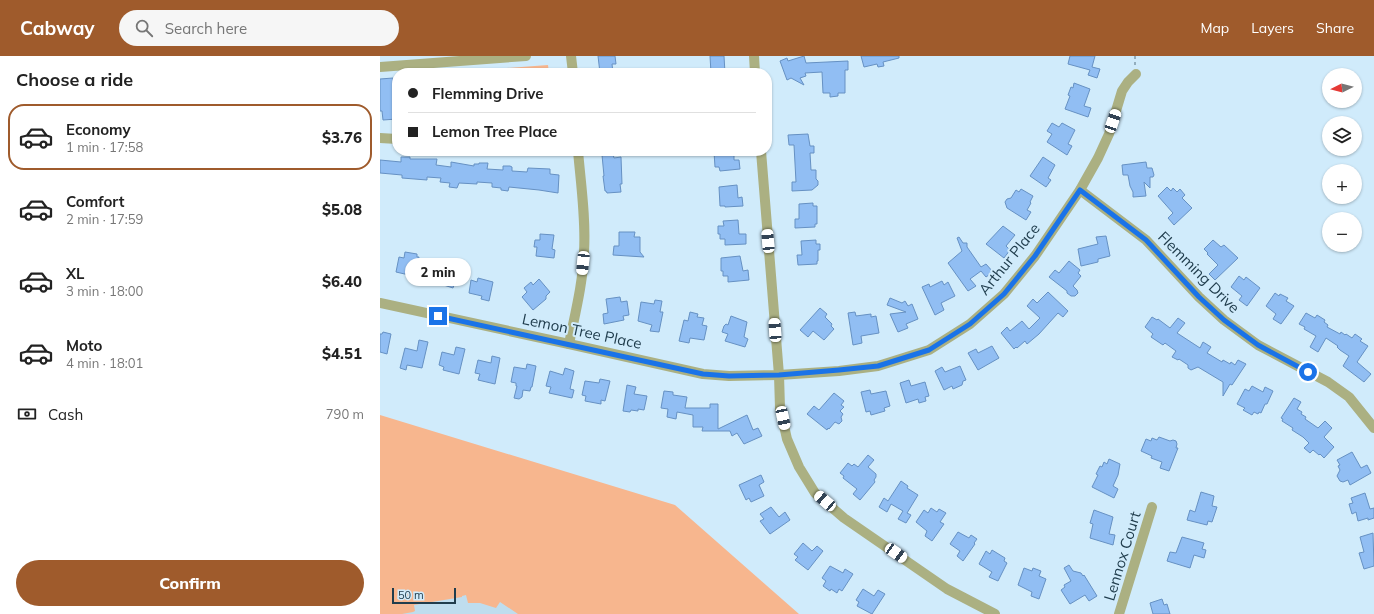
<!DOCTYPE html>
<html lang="en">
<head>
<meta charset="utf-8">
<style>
  :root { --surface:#fff; --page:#f6f6f6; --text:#222; --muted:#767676; --line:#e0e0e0; --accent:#9f5b2c }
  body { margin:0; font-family:Mulish,sans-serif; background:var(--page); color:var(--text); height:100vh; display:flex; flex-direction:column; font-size:15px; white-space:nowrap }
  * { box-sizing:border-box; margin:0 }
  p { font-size:13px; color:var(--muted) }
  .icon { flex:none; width:22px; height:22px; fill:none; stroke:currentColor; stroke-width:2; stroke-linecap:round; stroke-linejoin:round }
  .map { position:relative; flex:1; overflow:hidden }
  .panel { display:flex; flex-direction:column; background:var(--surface); width:380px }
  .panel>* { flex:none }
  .banner { position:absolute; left:12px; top:12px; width:380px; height:88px; border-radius:16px; box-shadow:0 1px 3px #0004; display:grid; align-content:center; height:88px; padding:0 16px; background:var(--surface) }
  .needle { width:26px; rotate:264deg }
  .tools { position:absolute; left:942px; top:12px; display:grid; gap:8px }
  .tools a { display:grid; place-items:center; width:40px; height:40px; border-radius:50%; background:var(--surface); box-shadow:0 1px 3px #0004; font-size:20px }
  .scale { position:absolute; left:12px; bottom:10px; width:64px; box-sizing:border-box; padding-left:4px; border:2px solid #203d4d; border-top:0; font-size:11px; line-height:14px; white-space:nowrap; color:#203d4d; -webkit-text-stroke:3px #d0ebfb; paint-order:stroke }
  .end { position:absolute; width:18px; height:18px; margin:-9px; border:5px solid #1a73e8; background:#fff; box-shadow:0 0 0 2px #fff }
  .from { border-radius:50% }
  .bubble { position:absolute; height:28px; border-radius:14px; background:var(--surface); box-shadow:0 1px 3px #0004; font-size:13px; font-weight:800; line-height:28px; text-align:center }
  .car { position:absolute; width:12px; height:24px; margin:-12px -6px; border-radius:5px; box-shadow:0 0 3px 1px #0007; background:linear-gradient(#fff 24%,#345 0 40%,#fff 0 76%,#345 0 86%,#fff 0) }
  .banner b { display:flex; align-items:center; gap:14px; height:38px; font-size:15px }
  .banner b+b { border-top:1px solid var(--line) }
  .banner i { width:10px; height:10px; background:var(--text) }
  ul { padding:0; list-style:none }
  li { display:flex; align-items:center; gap:12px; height:66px; margin:0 8px 6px; padding:0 8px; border:2px solid transparent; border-radius:16px }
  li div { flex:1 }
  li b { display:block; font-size:15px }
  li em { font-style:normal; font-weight:800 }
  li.on { border-color:var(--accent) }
  li>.icon { width:36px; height:36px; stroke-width:1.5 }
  h2 { padding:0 16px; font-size:18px; line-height:48px }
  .pay { display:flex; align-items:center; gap:10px; height:44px; padding:0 16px; font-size:15px }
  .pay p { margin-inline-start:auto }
  .button { display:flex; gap:8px; margin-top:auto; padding:8px 16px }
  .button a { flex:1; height:46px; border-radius:24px; background:var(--accent); color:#fff; font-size:16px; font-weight:800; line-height:46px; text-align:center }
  header { display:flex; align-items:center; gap:24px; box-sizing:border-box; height:56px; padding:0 20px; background:var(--accent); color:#fff }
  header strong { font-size:19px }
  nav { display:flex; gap:22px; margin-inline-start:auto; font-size:14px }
  .search { width:280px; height:36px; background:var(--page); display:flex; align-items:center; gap:10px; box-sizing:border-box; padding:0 14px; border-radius:22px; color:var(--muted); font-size:15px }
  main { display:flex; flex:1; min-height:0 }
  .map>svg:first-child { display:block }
</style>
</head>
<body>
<header>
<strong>Cabway</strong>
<div class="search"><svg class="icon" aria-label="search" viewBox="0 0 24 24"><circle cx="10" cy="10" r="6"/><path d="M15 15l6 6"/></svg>Search here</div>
<nav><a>Map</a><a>Layers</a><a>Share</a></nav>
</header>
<main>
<section class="panel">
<h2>Choose a ride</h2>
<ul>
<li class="on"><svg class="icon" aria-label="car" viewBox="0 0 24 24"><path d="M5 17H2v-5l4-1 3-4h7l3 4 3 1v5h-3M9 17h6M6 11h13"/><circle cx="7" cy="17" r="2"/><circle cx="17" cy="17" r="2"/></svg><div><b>Economy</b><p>1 min · 17:58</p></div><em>$3.76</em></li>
<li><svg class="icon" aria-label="car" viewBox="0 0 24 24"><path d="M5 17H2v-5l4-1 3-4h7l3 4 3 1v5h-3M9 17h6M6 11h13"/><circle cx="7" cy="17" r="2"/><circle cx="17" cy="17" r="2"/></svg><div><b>Comfort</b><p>2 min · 17:59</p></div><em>$5.08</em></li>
<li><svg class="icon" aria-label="car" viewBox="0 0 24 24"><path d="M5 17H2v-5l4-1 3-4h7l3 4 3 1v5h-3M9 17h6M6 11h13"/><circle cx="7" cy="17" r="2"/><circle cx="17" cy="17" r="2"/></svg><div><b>XL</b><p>3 min · 18:00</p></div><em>$6.40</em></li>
<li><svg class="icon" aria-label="car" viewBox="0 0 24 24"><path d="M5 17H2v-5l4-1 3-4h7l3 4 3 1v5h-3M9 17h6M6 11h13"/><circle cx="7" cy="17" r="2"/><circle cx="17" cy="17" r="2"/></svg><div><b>Moto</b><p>4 min · 18:01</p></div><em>$4.51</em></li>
</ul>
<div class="pay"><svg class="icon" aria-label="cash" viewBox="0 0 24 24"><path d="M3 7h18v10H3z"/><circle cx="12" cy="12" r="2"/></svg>Cash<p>790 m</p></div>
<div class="button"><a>Confirm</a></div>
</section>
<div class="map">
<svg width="994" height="558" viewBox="0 0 994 558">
  <rect width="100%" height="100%" fill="#d0ebfb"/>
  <path fill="#bfddee" d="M0,514L182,558H0Z"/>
  <g fill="#f7b68e">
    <path d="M168,9L169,17H60Z"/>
    <path d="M0,359L295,449L419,558H138L120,546L116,552L100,547H88L86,539L82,540V541L34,549L35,555L33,556L22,558H0Z"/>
  </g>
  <g fill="#91bef3" stroke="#6691c3">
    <path d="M218,0H235L236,8H232L233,17H220Z"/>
    <path d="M330,0H344L345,17H331Z"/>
    <path d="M424,0L426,7L468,5V14H465V37H458V40L450,41V37H443L442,16L425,17L426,20L420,22L424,29L411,22L407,24L400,5L407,2L408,5Z"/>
    <path d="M481,0H519V2L503,6L504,10L498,11L497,8L484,11Z"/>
    <path d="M690,0H715L712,11L720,13L717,22L708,19L710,14L688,8Z"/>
    <path d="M13,22L15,45H17V63L3,64L2,55H0V23Z"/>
    <path d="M694,27L710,33L704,50L711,52L708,61L685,53L690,40L688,39L691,31L693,32Z"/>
    <path d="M672,67L679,71L682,67L695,74L688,88L692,90L687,99L667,86L672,78L667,75Z"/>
    <path d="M428,78L430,90H434V97H430L431,114H436V123L438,125V129L432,134L412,135V126H416L414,89H409L408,79Z"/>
    <path d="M338,95H354V104H359L360,113L340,115L339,111H335L334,96Z"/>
    <path d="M233,98L234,102L241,101L242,128H240L241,136L227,137L226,135H225L223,120H224L222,99Z"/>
    <path d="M21,101H30V103H57L56,109L71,111V106L94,110V108H99V107H108L107,113L123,114V110H130L132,111V115L147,116L148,112L170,113V118L179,119L178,137L159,134L129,131L128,135L121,134V132L112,131V127L97,126V128L79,127L77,132L69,131L70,127L60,126L61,122L47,121V124L22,122V119L0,117V104L21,106Z"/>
    <path d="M663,101L675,109L668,122L671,124L666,131L650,120Z"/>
    <path d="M766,106L767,112H772L774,119L773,121H770V132L764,126L766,140L753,141V136L750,130L748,119H743L742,109Z"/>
    <path d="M357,129L358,142L362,141L363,150L345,151V150H340L339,131Z"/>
    <path d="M787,131L791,135L793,132L797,136L800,133L805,139L802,142L812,152L794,169L788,162L793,157L778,140Z"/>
    <path d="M641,133L653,140L650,146L651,147L647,154L651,156L646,164L627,152L625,146L627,143L631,142L636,134L639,136Z"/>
    <path d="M433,147V150H437V168H435V171L415,172V163H419V148Z"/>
    <path d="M358,164L359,178H366V188L345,189V183H340V178H338V170H344L343,165Z"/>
    <path d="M623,170L635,179L626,190L630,194L624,202L606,188Z"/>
    <path d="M239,176H255L254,181H260V196L264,201L233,199L234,190H239Z"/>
    <path d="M160,178L174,179L172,193L175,194L174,202L156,200L157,191H154L155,184H160Z"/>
    <path d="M726,180L730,200L718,203V206L701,210L698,193L718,188L716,181Z"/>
    <path d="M579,181L583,187H587V191L601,211L606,208L613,216L606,221L601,215L590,223L596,230L588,235L568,207L582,195L577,182Z"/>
    <path d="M436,184V188H440V194H438V205H437V208L418,209L417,199H422L421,185Z"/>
    <path d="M833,184L841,191L844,189L858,202L835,224L829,218L838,209L827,198L828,197L824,193Z"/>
    <path d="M25,196L37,198V201H39L38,205L42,206L38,226L28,224L29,219L16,216L19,201L24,202Z"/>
    <path d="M360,200L363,215L368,214L369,224L348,226V220H343V215H341V202Z"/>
    <path d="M689,205L700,214L698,217L701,220L693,230L697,234L698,237L695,240H691L687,237V235L669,221L675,214L679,217Z"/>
    <path d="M61,206L68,208V210L74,211L73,215L78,216L73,232L51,225L55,211L59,212Z"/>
    <path d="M859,220L864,224L866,221L880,232L867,250L859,244L862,240L851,231Z"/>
    <path d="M98,222L113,226L109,245L101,243L102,240L89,237L91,224L97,226Z"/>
    <path d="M159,223L170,236L166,240V243L153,254L142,241L147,236L144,232L151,226L153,229Z"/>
    <path d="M562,225L564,229L568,226L575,240L561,247L564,254L555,259L542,231L549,228L550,231Z"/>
    <path d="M668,236L688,255L683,261L678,257L659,278L647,288L645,285L637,292L636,291L634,293L621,277L627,271L630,275L642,265L649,273L660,262L647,250L653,243L657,247Z"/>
    <path d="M895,237L899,240L900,238L908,242L906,245L914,250L901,268L893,263L896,258L886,250Z"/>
    <path d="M240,241L241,246L247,245L249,259L243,260L244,264L224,268L223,258L228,257L226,243Z"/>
    <path d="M510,242L522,247L525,245L528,250L532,248L538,263L526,268L528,272L518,276L510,258L526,256L507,249Z"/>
    <path d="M275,244L282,245L280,256H283L279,276L270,275L272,269L258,265L261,246L274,248Z"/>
    <path d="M440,252L447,258L445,261L452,268L451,270L454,273L444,284L433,275L428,281L420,274Z"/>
    <path d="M310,256L318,258L317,261L324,262L322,269L327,270L324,284L310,282L309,287L299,285L304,264L308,265Z"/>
    <path d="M475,256L476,260L491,258V261L496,260L499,277L481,280L482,287L473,289L468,257Z"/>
    <path d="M926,257L935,262L937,259L945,264L944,266L948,269L947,271L960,278L961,276L965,279L966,278L972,282L975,278L982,283L980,285L988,290L977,306L991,318L984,326L963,310L969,300L960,294L957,291L958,290L946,282L938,296L930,291L936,280L924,273L925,271L919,268Z"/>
    <path d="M351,260L367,266L364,281L368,283L365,291L345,285L348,278L342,276L344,270L346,268L348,269Z"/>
    <path d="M772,261L777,264L778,263L790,272L798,262L805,267L797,277L820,292L823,286L831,291L827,297L842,306L843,304L850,308L851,306L855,309L858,304L866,308L852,329L850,328L843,340V326L818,311L811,314L808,312V309L799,303L798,304L792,301L796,295L785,287L783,289L771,281L773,278L765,271Z"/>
    <path d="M3,276L11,278L7,298L0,296V278H2Z"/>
    <path d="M39,284L48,286L42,312L27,309L26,314L20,312L25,292L37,295Z"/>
    <path d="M612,290L619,302L598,314L588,297L596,293L598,297Z"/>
    <path d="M76,291L85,293L79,318L63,314L64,311L59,309L62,296L74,299Z"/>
    <path d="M112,300L120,302L115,328L98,324L100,318L95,317L98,304L111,307Z"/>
    <path d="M147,308L156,310L152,331H151L150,335L143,334L142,341L139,343L134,342L137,330H136V327L131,326L134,311L146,313Z"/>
    <path d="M580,310L586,324L583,325L582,329L573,333L572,330L564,334L555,315L562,311L565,316Z"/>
    <path d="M185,312L194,315L190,333L194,334L192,342L169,337L171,331L166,330L170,315L183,319Z"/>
    <path d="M220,323L230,325L225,345L221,344V348L205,345L206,340L202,339L205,325L219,327Z"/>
    <path d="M529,324L531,330L545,326L549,340L545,341L546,345L539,347L538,343L526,347L520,327Z"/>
    <path d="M247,329L256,331L254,338L267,340L264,354L258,353V355L251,354L250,356L243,355Z"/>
    <path d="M872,330L883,336L885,331L893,335L887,348H885L881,357L879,356L878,358L874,356L872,359L863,354L865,352L857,348L865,333L869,335Z"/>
    <path d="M490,334L491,338L506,335L510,350L504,352L505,355L491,359L490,355L486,356L481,336Z"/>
    <path d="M284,335L293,336V339L307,341L305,352H330V348H338V373L367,359L373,374L378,372L382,380L364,388L357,377L352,380L350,375H322L323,371H313V359L297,356L296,363L287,361L288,353L281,352Z"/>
    <path d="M454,337L464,345L461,349L464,351L460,355L463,358L461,361L462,365L459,368L455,366L449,373L448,372L447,374L427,358L434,350L439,354Z"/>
    <path d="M914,342L921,346L917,353L922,356L921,358L926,361L925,363L938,372L945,365L952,372L944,381L954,391L944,402L940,398L939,399L933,394L930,397L924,392L929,387L923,381L912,374L913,372L902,365L903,363L901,362Z"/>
    <path d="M779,381L790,385L793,384L796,385L797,388L796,392H798L789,415L780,412L782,406L771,402L772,400L761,395L766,383L771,385L772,382L777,384Z"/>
    <path d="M972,396L981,412L987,409L991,417L970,429L968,424L963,426L960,425L957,420L960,414L958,410L960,409L957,404Z"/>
    <path d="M488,399L494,404L488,411L496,418V421L494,424L495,426L480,444L473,438L477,433L463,422L464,420L460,417L468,407L472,410L474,408L478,411Z"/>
    <path d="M729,403L740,408L738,419L733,430L738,433L734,442L712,431L718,419L716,418L720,410L722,411L724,406L727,408Z"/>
    <path d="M381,419L384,426L379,429L384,440L371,446L369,442L366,444L359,429Z"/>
    <path d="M521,425L528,430L527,432L538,439L527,457L531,459L526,467L518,463L523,455L511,448L507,456L499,451L504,442L508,445Z"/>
    <path d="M821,436L834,440L832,450L837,451L832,466L828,465L827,469L807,464L810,454L815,456Z"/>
    <path d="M985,437L990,453L994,452V462L988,464V462L978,465L976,456L972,458L969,448L973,447L971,442Z"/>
    <path d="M391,451L399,461L405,456L410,464L390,478L380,465L384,463L380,458Z"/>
    <path d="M551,452L557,456L559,453L566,457L560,466L564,468L552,485L545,480L547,475L536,466L544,454L548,457Z"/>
    <path d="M714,454L733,461L729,478L735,479L733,489L710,482L713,468L710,467Z"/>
    <path d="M578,476L589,482L591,479L597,483L594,487L595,488L583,505L577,500L580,495L570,488Z"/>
    <path d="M993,477L994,510L984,513L979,497L984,496L980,481Z"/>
    <path d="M802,481L824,487L822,493L826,494L824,502L814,499L810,512L787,505L790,496L796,497Z"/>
    <path d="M423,487L432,495L437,490L443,495L428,514L415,504L418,501L414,498Z"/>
    <path d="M612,494L625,502L624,505L627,507L618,525L609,521L612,516L599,508L606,495L610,498Z"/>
    <path d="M689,509L693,515L701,517L703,520L704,519L717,540L709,545L705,539L690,548L681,534L685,531L684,529L691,525L684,512Z"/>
    <path d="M450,510L463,517L465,513L473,518L462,535L459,533L457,537L451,533L450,535L443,530L446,525L442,522Z"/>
    <path d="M644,512L652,515L653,512L661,515L659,520L666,523L659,543L651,540L652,536L638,529Z"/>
    <path d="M483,533L494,540L498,534L505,538L492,558L477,550L479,546L476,544Z"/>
    <path d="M782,543L784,549L787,548L790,558H773L770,547Z"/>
  </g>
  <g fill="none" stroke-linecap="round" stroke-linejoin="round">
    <path stroke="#7f9bab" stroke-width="1.5" stroke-dasharray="3 3" stroke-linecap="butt" d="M755,0V10"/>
    <g stroke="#abb082" stroke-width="10">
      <path d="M191,0L193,17"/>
      <path d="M374,0L375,17"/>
      <path d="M0,11L146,0"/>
      <path d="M0,82L17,83"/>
      <path d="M381,95L399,319L400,352L407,383L419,411L435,437L464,462L567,533L615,558"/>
      <path d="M700,134L766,184L819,241L844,264L878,289L948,326L969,341L994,372"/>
      <path d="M0,247L189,288L323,318L349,320L399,319L459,315L498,310L549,294L590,268L624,238L655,200L700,134L718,102L729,78L742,35L748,26L756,18"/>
      <path d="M189,288C195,258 203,227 204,196C206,163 201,129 198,95"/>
      <path d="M739,558L772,451"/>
    </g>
  </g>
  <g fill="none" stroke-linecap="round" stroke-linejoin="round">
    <path stroke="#1a73e8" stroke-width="5" d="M58,260L323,318L349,320L399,319L459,314L498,310L549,294L590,268L624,238L655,200L700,134L766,184L819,241L844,264L878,289L928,316"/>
  </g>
  <g text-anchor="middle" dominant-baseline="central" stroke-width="4" stroke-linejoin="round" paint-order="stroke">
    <g font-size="15" fill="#203d4d" stroke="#d0ebfb">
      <text transform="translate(629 203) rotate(-51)">Arthur Place</text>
      <text transform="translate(819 216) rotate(45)">Flemming Drive</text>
      <text transform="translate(202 275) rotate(12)">Lemon Tree Place</text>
      <text transform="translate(742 500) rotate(-73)">Lennox Court</text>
    </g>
  </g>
</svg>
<div class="tools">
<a><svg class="needle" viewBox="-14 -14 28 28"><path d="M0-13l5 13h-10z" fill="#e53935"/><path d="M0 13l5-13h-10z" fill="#767676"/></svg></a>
<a><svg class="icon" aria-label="layers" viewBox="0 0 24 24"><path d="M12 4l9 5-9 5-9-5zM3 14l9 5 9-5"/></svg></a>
<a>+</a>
<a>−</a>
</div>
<div class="scale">50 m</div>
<i class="end from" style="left:928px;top:316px"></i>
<i class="end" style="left:58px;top:260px"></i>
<div class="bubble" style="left:25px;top:202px;width:66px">2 min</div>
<i class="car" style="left:733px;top:65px;rotate:19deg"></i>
<i class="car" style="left:388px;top:185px;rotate:355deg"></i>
<i class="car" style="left:203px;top:207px;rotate:186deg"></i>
<i class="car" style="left:395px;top:274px;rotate:356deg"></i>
<i class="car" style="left:403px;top:362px;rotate:168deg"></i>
<i class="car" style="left:445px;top:445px;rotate:311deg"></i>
<i class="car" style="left:516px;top:497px;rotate:125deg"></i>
<div class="banner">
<b><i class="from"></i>Flemming Drive</b>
<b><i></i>Lemon Tree Place</b>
</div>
</div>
</main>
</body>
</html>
